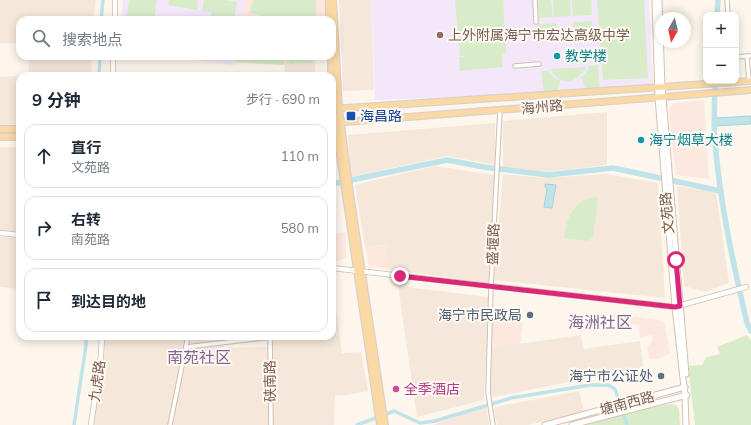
<!DOCTYPE html>
<html lang="zh">
<head>
<meta charset="utf-8">
<style>
  body { margin:0; font-family:Mulish,"Noto Sans SC",sans-serif; background:#f6f6f7; color:#1f2937 }
  .controls { position:absolute; right:12px; top:12px; display:grid; overflow:hidden; border-radius:8px; box-shadow:0 2px 10px #0003 }
  .controls button { width:36px; height:36px; display:grid; place-items:center; padding:0; border:0; border-bottom:1px solid #e0e1e3; background:#fff; color:#1f2937; font:20px sans-serif }
  .compass { position:absolute; left:655px; top:12px; width:36px; height:36px; border-radius:50%; background:#fff; box-shadow:0 2px 10px #0003; rotate:188deg }
  .stop { position:absolute; width:12px; height:12px; margin:-9px; border:3px solid #db2777; border-radius:50%; background:#fff }
  .stop.end { background:#db2777; border-color:#fff; box-shadow:0 1px 4px #0008 }
  .list { margin:0; padding:0; list-style:none }
  h2 { display:flex; justify-content:space-between; align-items:center; height:52px; margin:0; padding:0 16px; font-size:17px }
  h2 small { font-size:13px; font-weight:400; color:#747a83 }
  .list li { display:grid; grid-template-columns:26px 1fr auto; gap:12px; align-items:center; box-sizing:border-box; height:64px; margin:0 8px 8px; padding:0 8px; border:1px solid #e0e1e3; border-radius:12px }
  .list b { display:block; font-size:15px; white-space:nowrap }
  .list p { margin:0; font-size:13px; white-space:nowrap; color:#747a83 }
  .list em { font-size:13px; font-style:normal; color:#747a83 }
  .icon { flex:none; width:22px; height:22px; fill:none; stroke:currentColor; stroke-width:2; stroke-linecap:round; stroke-linejoin:round }
  .map { position:relative; flex:none; width:751px; height:425px; overflow:hidden }
  .search { position:absolute; background:#fff; box-shadow:0 2px 10px #0003; left:16px; top:16px; width:320px; height:44px; display:flex; align-items:center; gap:10px; box-sizing:border-box; padding:0 14px; border-radius:12px; color:#747a83; font-size:15px }
  .panel { position:absolute; background:#fff; box-shadow:0 2px 10px #0003; left:16px; top:72px; width:320px; height:268px; border-radius:12px }
  .map>svg:first-child { display:block }
</style>
</head>
<body>
<div class="map">
<svg width="751" height="425" viewBox="0 0 751 425">
  <rect width="100%" height="100%" fill="#fdf6ec"/>
  <g fill="#f5e8da">
    <polygon points="0,0 96,0 93,20 20,20 20,43 0,43"/>
    <polygon points="339,0 371,0 374,90 343,91"/>
    <polygon points="28,56 91,56 92,76 20,76 20,124 0,126 0,77 29,75"/>
    <polygon points="284,56 315,56 315,76 285,76"/>
    <polygon points="607,112 607,165 547,172 503,167 503,121"/>
    <polygon points="495,123 495,165 447,156 351,177 348,135"/>
    <polygon points="0,147 20,147 20,235 0,233"/>
    <polygon points="435,166 495,175 488,283 388,269 386,245 365,246 355,185"/>
    <polygon points="503,174 545,178 605,174 658,183 665,298 494,280"/>
    <polygon points="677,186 716,192 729,283 706,292 684,286"/>
    <polygon points="0,237 20,238 20,289 0,287"/>
    <polygon points="332,279 342,353 361,352 368,391 347,395 335,395 334,425 273,425 271,394 273,336 332,336"/>
    <polygon points="398,286 489,297 484,400 417,417"/>
    <polygon points="581,335 583,349 640,341 643,367 489,398 491,348"/>
    <polygon points="105,336 233,336 224,340 223,357 224,348 269,347 270,425 92,425 102,372"/>
    <polygon points="579,391 584,412 528,425 497,425 494,409 500,406"/>
    <polygon points="486,405 489,425 433,425"/>
  </g>
  <g fill="#fde8e0">
    <polygon points="244,0 326,0 326,20 241,20"/>
    <polygon points="704,100 709,179 676,175 669,115 670,107 674,103"/>
    <polygon points="346,232 346,258 332,263 332,234"/>
    <polygon points="386,245 388,269 369,266 365,246"/>
    <polygon points="613,313 664,321 670,353 661,358 649,359 647,347 653,341 652,335 640,337 638,325 612,320"/>
    <polygon points="492,319 523,322 520,344 491,348"/>
  </g>
  <g fill="#f3e8fa">
    <polygon points="123,0 244,0 241,20 121,20"/>
    <polygon points="371,0 649,0 653,85 512,95 375,100"/>
    <polygon points="164,56 235,56 234,65"/>
  </g>
  <g fill="#d8ecc9">
    <polygon points="129,0 157,0 154,20 126,20"/>
    <polygon points="169,0 198,0 197,10 168,5"/>
    <polygon points="204,0 224,0 237,2 234,20 210,20 212,12 202,11"/>
    <polygon points="253,0 316,0 316,20 267,20 260,19 260,15 250,13"/>
    <polygon points="455,0 503,0 506,53 502,53 503,67 460,71 459,57 468,56 460,56"/>
    <polygon points="538,0 551,0 553,17 539,18"/>
    <polygon points="553,0 570,0 571,16 554,17"/>
    <polygon points="572,0 591,0 592,15 573,16"/>
    <polygon points="597,0 644,0 648,78 603,80"/>
    <polygon points="592,21 592,29 582,30 583,35 574,36 573,22"/>
    <polygon points="556,23 557,36 550,37 549,32 539,33 538,24"/>
    <polygon points="235,56 260,56 262,59 268,60 273,56 284,56 284,65 235,62"/>
    <polygon points="288,56 312,56 312,63 289,64"/>
    <polygon points="598,65 600,89 586,90 581,77 586,73 589,66"/>
    <path d="M586,67C577,84 560,87 550,69Z"/>
    <polygon points="541,71 549,71 553,77 560,81 557,92 544,93"/>
    <path d="M592,197H596L598,199L593,237L588,241L564,238C566,220 572,203 592,197Z"/>
    <polygon points="747,335 751,341 751,425 695,425 688,366 702,365 706,357 720,354 717,347"/>
    <polygon points="669,404 676,405 679,409 680,425 580,425 579,423"/>
  </g>
  <g fill="#bfe3e8" stroke="#a5d3da">
    <polygon points="751,116 751,124 715,126 715,118"/>
    <polygon points="545,184 556,185 552,208 544,207 547,189 545,187"/>
  </g>
  <g fill="none" stroke-linecap="round" stroke-linejoin="round">
    <g stroke="#bfe3e8" stroke-width="3.5">
      <polyline points="101,20 103,0"/>
      <polyline points="99,76 100,56"/>
      <polyline points="74,425 86,345 86,336"/>
      <polyline points="357,425 394,411 420,423 435,421 511,398 590,385 608,385 615,389 627,425"/>
    </g>
    <g stroke="#bfe3e8" stroke-width="5.5">
      <polyline points="717,15 718,0"/>
      <path d="M715,81C715,101 713,122 715,142C720,203 733,263 747,323L751,331"/>
      <polyline points="332,184 447,160 484,167 548,175 613,168 721,191"/>
    </g>
    <g stroke="#d1beb0" stroke-width="5.5">
      <g id="minor">
        <polyline points="535,0 536,22"/>
        <polyline points="727,0 728,15"/>
        <polyline points="747,56 749,81"/>
        <polyline points="736,57 751,56"/>
        <polyline points="515,66 539,64"/>
        <polyline points="270,336 271,425"/>
        <polyline points="186,347 270,337"/>
        <polyline points="170,425 188,336"/>
        <polyline points="493,425 488,392 491,286 500,110"/>
      </g>
    </g>
    <g stroke="#d1beb0" stroke-width="6">
      <g id="tertiary">
        <polyline points="115,20 115,0"/>
        <polyline points="113,76 113,56"/>
        <polyline points="0,233 20,235"/>
        <polyline points="332,268 675,307 746,287"/>
        <polyline points="91,425 101,355 102,336"/>
      </g>
    </g>
    <g stroke="#d6c0b0" stroke-width="7">
      <g id="secondary">
        <polyline points="655,0 658,97 675,307 685,396 686,425"/>
        <polyline points="659,0 662,87 686,374"/>
        <polyline points="545,425 685,387"/>
        <polyline points="572,425 687,395"/>
      </g>
    </g>
    <g stroke="#dad1cd" stroke-width="8">
      <g id="primary">
        <polyline points="329,0 329,20"/>
        <polyline points="333,0 339,109 350,193 385,425"/>
        <polyline points="331,56 331,76"/>
        <polyline points="332,90 333,109 380,425"/>
        <polyline points="332,109 751,81"/>
        <polyline points="332,123 751,90"/>
        <polyline points="0,129 20,129"/>
        <polyline points="0,137 20,137"/>
      </g>
    </g>
    <use href="#minor" stroke="#fff" stroke-width="3.5"/>
    <use href="#tertiary" stroke="#fff" stroke-width="4.5"/>
    <use href="#secondary" stroke="#fff" stroke-width="5"/>
    <use href="#primary" stroke="#fbd9a5" stroke-width="5.5"/>
  </g>
  <g fill="none" stroke-linecap="round" stroke-linejoin="round">
    <polyline stroke="#db2777" stroke-width="5" points="400,276 675,307 680,306 676,260"/>
  </g>
  <circle fill="#8d6e63" stroke="#fffaf3" stroke-width="1.5" cx="440" cy="35" r="4"/>
  <g fill="#0f9aa8" stroke="#fffaf3" stroke-width="1.5">
    <circle cx="557" cy="56" r="4"/>
    <circle cx="641" cy="140" r="4"/>
  </g>
  <rect fill="#1a4fb4" stroke="#fffaf3" stroke-width="1.5" x="346" y="111" width="10" height="10" rx="2"/>
  <g fill="#5c6f8a" stroke="#fffaf3" stroke-width="1.5">
    <circle cx="530" cy="315" r="4"/>
    <circle cx="661" cy="376" r="4"/>
  </g>
  <circle fill="#d1479c" stroke="#fffaf3" stroke-width="1.5" cx="396" cy="389" r="4"/>
  <g text-anchor="middle" stroke-width="4" stroke-linejoin="round" paint-order="stroke">
    <g font-size="14" fill="#785e54" stroke="#fffaf3" text-anchor="start">
      <text x="448" y="40">上外附属海宁市宏达高级中学</text>
    </g>
    <g font-size="14" fill="#0d838f" stroke="#fffaf3" text-anchor="start">
      <text x="565" y="61">教学楼</text>
      <text x="649" y="145">海宁烟草大楼</text>
    </g>
    <g font-size="14" fill="#7a5c4d" stroke="#fffaf3">
      <text transform="translate(542 107) rotate(-5)" y="5">海州路</text>
      <text transform="translate(667 213) rotate(-95)" y="5">文苑路</text>
      <text transform="translate(493 244) rotate(-87)" y="5">盛堰路</text>
      <text transform="translate(97 381) rotate(-82)" y="5">九虎路</text>
      <text transform="translate(270 381) rotate(-91)" y="5">硖南路</text>
      <text transform="translate(627 403) rotate(-15)" y="5">塘南西路</text>
    </g>
    <g font-size="14" fill="#164399" stroke="#fffaf3" text-anchor="start">
      <text x="360" y="121">海昌路</text>
    </g>
    <g font-size="14" fill="#4e5e75" stroke="#fffaf3" text-anchor="end">
      <text x="522" y="320">海宁市民政局</text>
      <text x="653" y="381">海宁市公证处</text>
    </g>
    <g font-size="14" fill="#b23c85" stroke="#fffaf3" text-anchor="start">
      <text x="404" y="394">全季酒店</text>
    </g>
    <g font-size="16" fill="#846695" stroke="#fffaf3">
      <text x="600" y="328">海洲社区</text>
      <text x="199" y="363">南苑社区</text>
    </g>
  </g>
</svg>
<div class="controls">
<button>+</button>
<button>−</button>
</div>
<svg class="compass" viewBox="-18 -18 36 36"><path d="M0-13l5 13h-10z" fill="#e53935"/><path d="M0 13l5-13h-10z" fill="#747a83"/></svg>
<div class="stop" style="left:676px;top:260px"></div>
<div class="stop end" style="left:400px;top:276px"></div>
<div class="search"><svg class="icon" aria-label="search" viewBox="0 0 24 24"><circle cx="10" cy="10" r="6"/><path d="M15 15l6 6"/></svg>搜索地点</div>
<section class="panel">
<h2>9 分钟<small>步行 · 690 m</small></h2>
<ul class="list">
<li><svg class="icon" aria-label="ahead" viewBox="0 0 24 24"><path d="M12 20V5M6 11l6-6 6 6"/></svg><div><b>直行</b><p>文苑路</p></div><em>110 m</em></li>
<li><svg class="icon" aria-label="right" viewBox="0 0 24 24"><path d="M7 20v-9h11M14 6l5 5-5 5"/></svg><div><b>右转</b><p>南苑路</p></div><em>580 m</em></li>
<li><svg class="icon" aria-label="arrive" viewBox="0 0 24 24"><path d="M6 21V4h12l-3 4 3 4H6"/></svg><div><b>到达目的地</b></div></li>
</ul>
</section>
</div>
</body>
</html>
